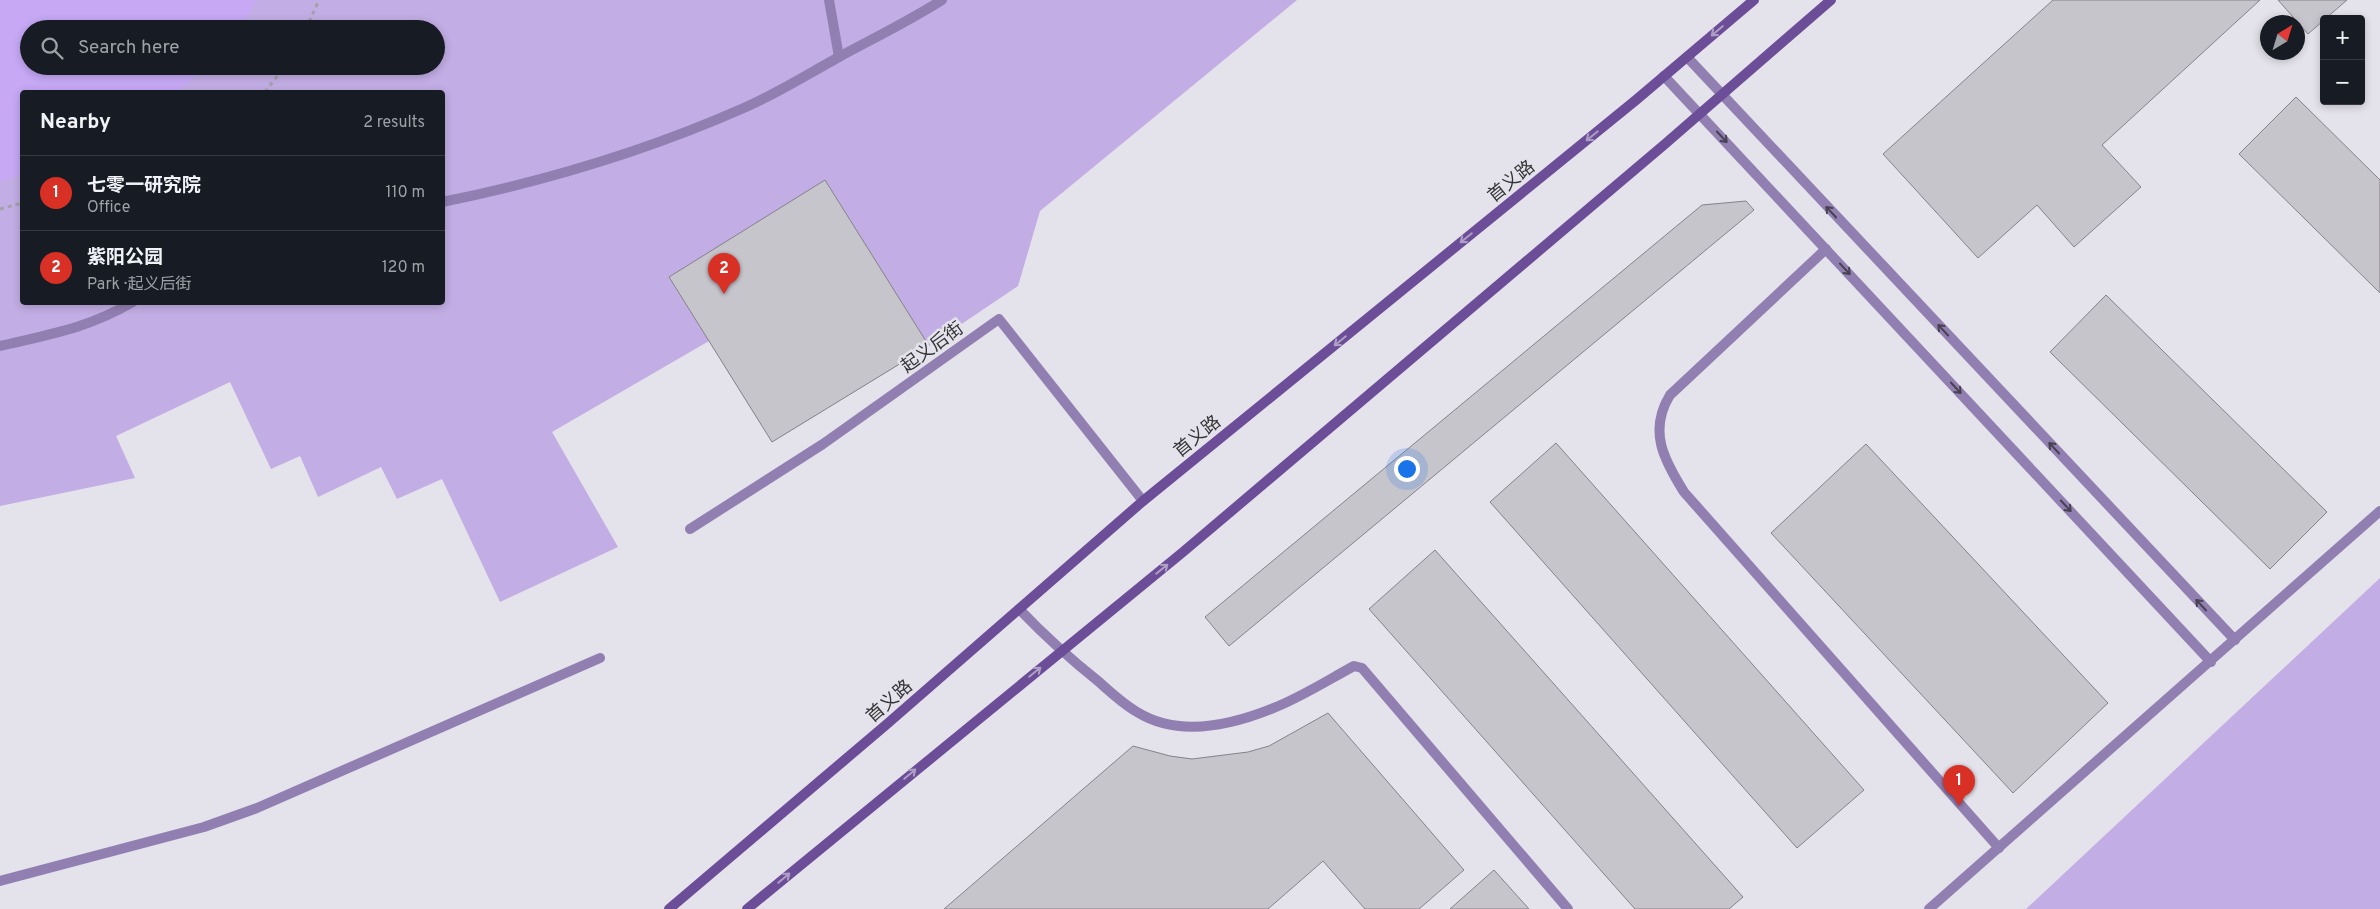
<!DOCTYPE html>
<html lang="en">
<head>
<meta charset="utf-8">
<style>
  body { margin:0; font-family:Overpass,"Noto Sans SC",sans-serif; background:#20242c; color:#f1f3f6 }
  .controls { position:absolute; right:15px; top:15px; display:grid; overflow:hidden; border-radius:5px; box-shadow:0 2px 8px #0003 }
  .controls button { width:45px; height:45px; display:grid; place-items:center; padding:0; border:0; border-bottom:1px solid #363941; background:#171b24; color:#f1f3f6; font:25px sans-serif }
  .compass { position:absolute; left:2260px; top:15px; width:45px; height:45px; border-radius:50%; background:#171b24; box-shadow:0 2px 8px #0003; rotate:38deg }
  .you { position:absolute; left:1406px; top:468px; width:18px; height:18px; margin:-12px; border:4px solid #fff; border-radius:50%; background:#1a73e8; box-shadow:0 0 0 8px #1a73e833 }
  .badge { display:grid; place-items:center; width:32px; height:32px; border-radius:50%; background:#d93025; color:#fff; font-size:16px; font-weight:700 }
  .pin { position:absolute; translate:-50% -41px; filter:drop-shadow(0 1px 2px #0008) }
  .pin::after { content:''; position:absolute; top:26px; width:18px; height:15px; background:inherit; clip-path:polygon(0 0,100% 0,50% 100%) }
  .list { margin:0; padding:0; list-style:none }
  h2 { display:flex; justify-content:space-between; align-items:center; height:65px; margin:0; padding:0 20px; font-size:21px }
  h2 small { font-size:16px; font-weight:400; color:#9ea1a6 }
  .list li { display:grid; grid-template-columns:32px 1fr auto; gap:15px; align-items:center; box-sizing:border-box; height:75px; padding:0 20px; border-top:1px solid #363941 }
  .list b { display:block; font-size:19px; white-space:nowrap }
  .list p { margin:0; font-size:16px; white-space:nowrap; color:#9ea1a6 }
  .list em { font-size:16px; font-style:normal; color:#9ea1a6 }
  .icon { flex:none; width:28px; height:28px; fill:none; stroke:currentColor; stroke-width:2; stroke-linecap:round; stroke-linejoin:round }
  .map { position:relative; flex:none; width:2380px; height:909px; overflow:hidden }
  .search { position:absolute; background:#171b24; box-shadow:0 2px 8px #0003; left:20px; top:20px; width:425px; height:55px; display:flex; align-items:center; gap:12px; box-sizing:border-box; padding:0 18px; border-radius:28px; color:#9ea1a6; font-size:19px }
  .panel { position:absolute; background:#171b24; box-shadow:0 2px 8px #0003; left:20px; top:90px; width:425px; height:215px; border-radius:5px }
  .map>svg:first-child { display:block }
</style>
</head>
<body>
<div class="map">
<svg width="2380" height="909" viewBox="0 0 2380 909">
  <rect width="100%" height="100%" fill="#e4e2ea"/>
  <g fill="#c2ade4" fill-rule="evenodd">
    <path d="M0,0H1297L1040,211L1018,286L929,346L772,442L709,341L552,432L618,547L500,602L442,479L397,499L381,467L318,497L300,456L271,469L230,382L116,436L135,478L0,506ZM29,29H436V66H29ZM22,92H442V302H22Z"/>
    <polygon points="2380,578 2380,909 2026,909"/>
  </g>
  <polygon fill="#c6a8f5" points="0,0 257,0 238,29 29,29 29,66 207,66 177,92 22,92 22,174 0,181"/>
  <g fill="#c7c5cc" stroke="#858289">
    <polygon points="2053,0 2260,0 2102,145 2141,187 2074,247 2037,205 1978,258 1883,154"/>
    <polygon points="2278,0 2347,0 2308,34"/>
    <polygon points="2296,97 2380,180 2380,293 2239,154"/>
    <polygon points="825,180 929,346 772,442 669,277"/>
    <polygon points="1746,201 1754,210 1229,646 1205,617 1702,205"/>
    <polygon points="2106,295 2327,512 2270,569 2050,352"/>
    <polygon points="1556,443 1864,790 1797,848 1490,502"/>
    <polygon points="1866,444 2108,703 2013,793 1771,533"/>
    <polygon points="1435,550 1743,897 1729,909 1635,909 1369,609"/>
    <polygon points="1328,713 1464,870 1419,909 1365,909 1323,861 1268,909 944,909 1133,746 1170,756 1192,759 1248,752 1269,746"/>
    <polygon points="1494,870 1529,909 1450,909"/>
  </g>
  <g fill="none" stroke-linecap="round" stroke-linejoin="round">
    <g stroke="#a3a1a8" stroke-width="3" stroke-dasharray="4 4" stroke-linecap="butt">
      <polyline points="306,29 319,0"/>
      <polyline points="265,92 285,66"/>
      <polyline points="0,209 22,203"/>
    </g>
    <g stroke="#927fb2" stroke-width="10">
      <path d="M1826,249L1670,395C1648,431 1664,460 1684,492L1999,848"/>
      <polyline points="0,881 204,827 257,808 600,658"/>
    </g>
    <g stroke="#927fb2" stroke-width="10">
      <polyline points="829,0 839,57"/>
      <polyline points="1687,57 2235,640"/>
      <polyline points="1664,76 2211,662"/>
      <path d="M442,202C546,181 649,150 746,107C778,93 808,74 839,57C874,38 909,21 942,0"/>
      <path d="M0,346C50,334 86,329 133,302"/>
      <polyline points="690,529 823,444 999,319 1143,501"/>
      <path d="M1019,609C1044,635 1070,659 1098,681C1110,692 1123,704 1137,712C1179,738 1233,725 1276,707C1303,696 1328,680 1354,666L1362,668L1568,909"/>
      <polyline points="1929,909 2380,511"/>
    </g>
    <g stroke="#6c4d97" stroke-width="10">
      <polyline points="669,909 887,724 1143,501 1636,100 1754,0"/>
      <polyline points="747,909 1183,552 1665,144 1831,0"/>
    </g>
  </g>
  <defs><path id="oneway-shaft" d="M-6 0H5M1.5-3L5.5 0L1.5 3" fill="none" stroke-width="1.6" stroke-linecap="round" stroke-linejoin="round" transform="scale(1.25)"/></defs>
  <g stroke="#ae9fc5">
    <use href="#oneway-shaft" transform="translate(1717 31) rotate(140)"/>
    <use href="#oneway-shaft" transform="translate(1592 136) rotate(141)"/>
    <use href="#oneway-shaft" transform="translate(1466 238) rotate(141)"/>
    <use href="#oneway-shaft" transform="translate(1340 341) rotate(141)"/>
    <use href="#oneway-shaft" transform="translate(1162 569) rotate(-39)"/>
    <use href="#oneway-shaft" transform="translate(1035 672) rotate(-39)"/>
    <use href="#oneway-shaft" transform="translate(910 774) rotate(-40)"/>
    <use href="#oneway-shaft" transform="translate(784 878) rotate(-40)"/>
  </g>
  <g stroke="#47424f">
    <use href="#oneway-shaft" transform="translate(1722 137) rotate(47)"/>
    <use href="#oneway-shaft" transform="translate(1831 212) rotate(-133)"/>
    <use href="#oneway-shaft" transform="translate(1845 269) rotate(47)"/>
    <use href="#oneway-shaft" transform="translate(1943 330) rotate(-133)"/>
    <use href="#oneway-shaft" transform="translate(1956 388) rotate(47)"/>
    <use href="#oneway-shaft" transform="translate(2054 448) rotate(-133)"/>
    <use href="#oneway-shaft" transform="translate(2066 506) rotate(47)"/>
    <use href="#oneway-shaft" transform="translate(2201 605) rotate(-133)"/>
  </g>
  <g text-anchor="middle" stroke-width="5" stroke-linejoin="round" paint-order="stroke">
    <g font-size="18" fill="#343336" stroke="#e4e2ea">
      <text transform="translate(1511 181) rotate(-39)" y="6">首义路</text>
      <text transform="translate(932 347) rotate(-36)" y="6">起义后街</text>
      <text transform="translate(1197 436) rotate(-39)" y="6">首义路</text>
      <text transform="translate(889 701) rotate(-41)" y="6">首义路</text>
    </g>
  </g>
</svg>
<div class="controls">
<button>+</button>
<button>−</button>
</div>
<svg class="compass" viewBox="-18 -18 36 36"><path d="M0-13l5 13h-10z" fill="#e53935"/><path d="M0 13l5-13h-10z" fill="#9ea1a6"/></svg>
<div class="you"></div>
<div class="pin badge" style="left:1959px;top:806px">1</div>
<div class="pin badge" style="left:724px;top:294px">2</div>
<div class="search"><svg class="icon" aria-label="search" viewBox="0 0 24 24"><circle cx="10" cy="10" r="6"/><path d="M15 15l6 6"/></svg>Search here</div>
<section class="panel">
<h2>Nearby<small>2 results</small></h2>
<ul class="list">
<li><span class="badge">1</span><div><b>七零一研究院</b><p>Office</p></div><em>110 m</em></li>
<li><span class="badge">2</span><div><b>紫阳公园</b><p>Park · 起义后街</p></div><em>120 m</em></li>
</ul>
</section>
</div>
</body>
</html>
